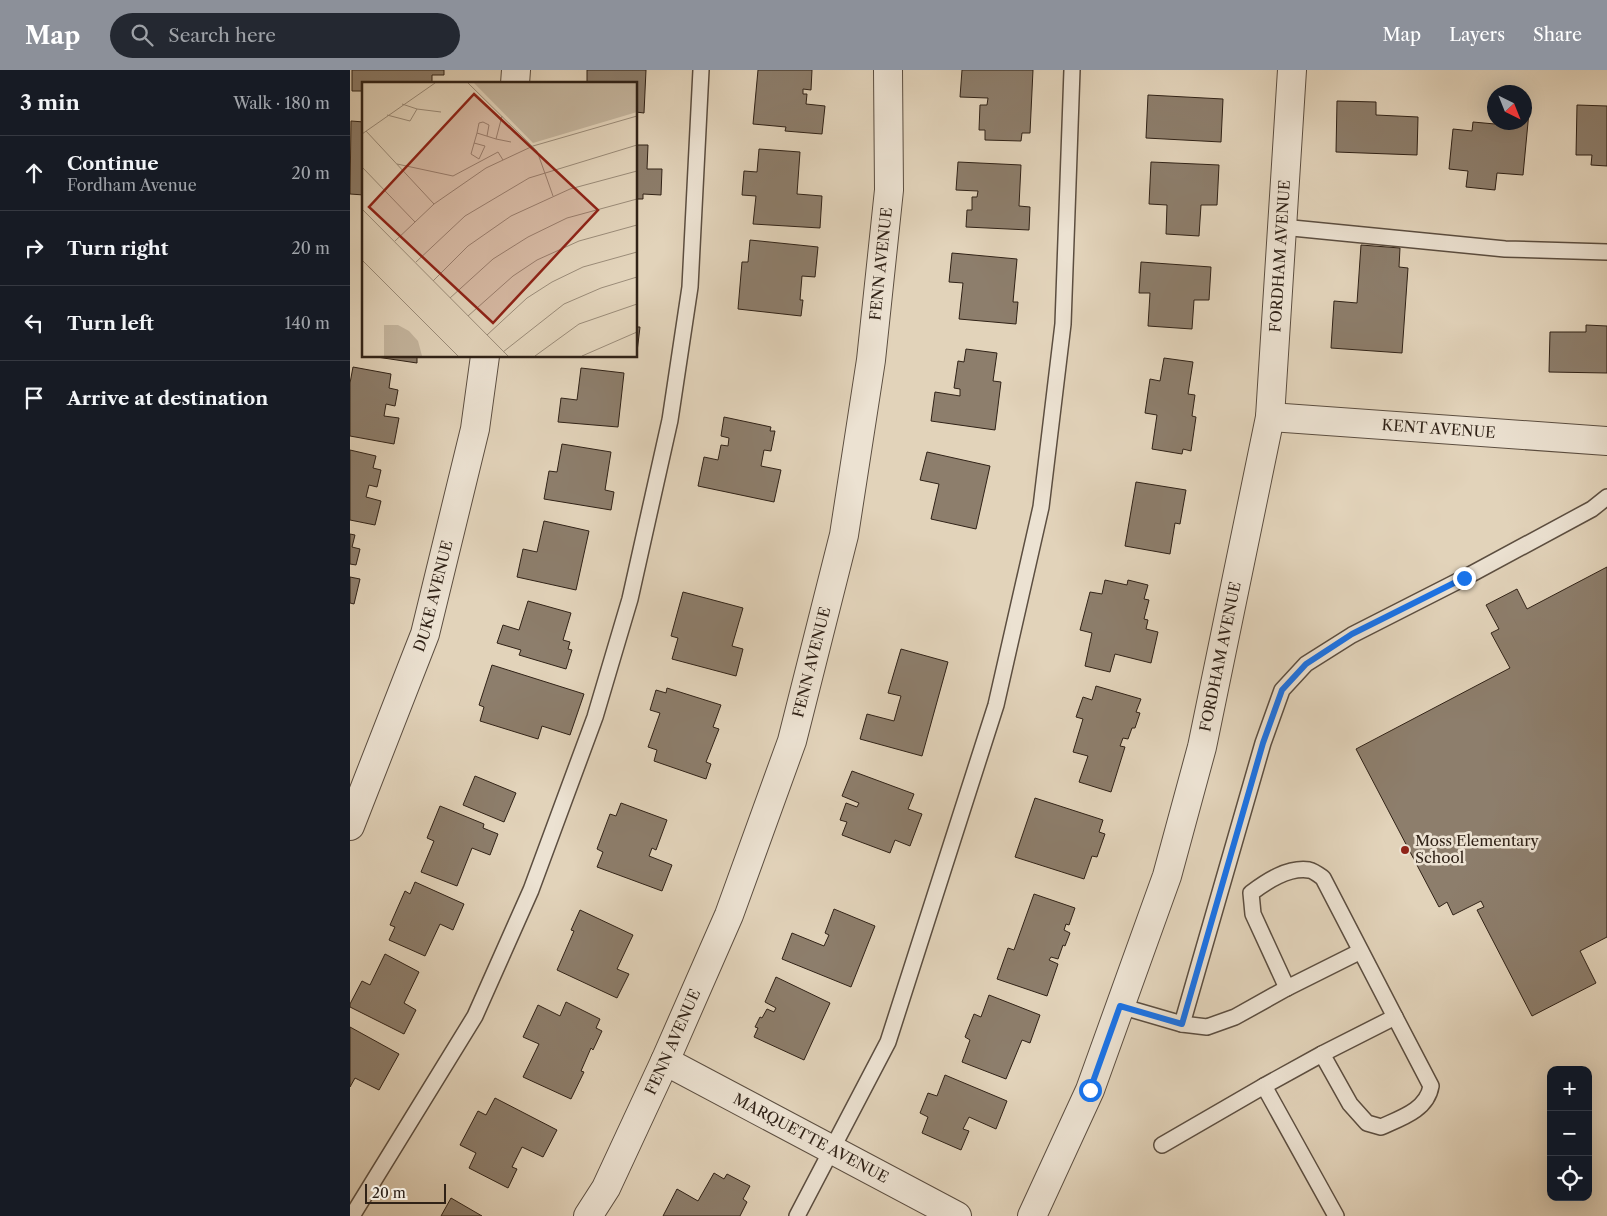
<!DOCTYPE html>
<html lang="en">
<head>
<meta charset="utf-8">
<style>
  body { margin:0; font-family:"Libre Caslon Text",serif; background:#242831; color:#f1f3f6 }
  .controls { position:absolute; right:15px; bottom:15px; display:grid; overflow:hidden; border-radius:10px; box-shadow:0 5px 20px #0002 }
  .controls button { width:45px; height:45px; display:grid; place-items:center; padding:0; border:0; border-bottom:1px solid #363941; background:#171b24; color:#f1f3f6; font:25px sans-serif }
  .compass { position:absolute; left:1137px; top:15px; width:45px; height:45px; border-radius:50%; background:#171b24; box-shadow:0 5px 20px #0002; rotate:137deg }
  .scale { position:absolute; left:15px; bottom:12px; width:81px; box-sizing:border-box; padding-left:5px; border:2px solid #302217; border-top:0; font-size:14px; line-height:18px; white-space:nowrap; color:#302217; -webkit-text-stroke:4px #ece2d2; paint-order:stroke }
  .stop { position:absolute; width:15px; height:15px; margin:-11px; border:4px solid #1a73e8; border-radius:50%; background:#fff }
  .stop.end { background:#1a73e8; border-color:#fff; box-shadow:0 1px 5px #0008 }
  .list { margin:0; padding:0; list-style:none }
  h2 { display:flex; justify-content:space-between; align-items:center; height:65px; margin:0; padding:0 20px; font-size:21px }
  h2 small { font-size:16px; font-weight:400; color:#9ea1a6 }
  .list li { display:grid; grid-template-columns:32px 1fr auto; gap:15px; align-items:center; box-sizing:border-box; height:75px; padding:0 20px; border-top:1px solid #363941 }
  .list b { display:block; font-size:19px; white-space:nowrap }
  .list p { margin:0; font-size:16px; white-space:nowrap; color:#9ea1a6 }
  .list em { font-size:16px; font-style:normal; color:#9ea1a6 }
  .icon { flex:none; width:28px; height:28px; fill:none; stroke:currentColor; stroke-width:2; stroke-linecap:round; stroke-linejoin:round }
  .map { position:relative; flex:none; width:1257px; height:1146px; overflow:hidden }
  header { display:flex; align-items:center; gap:30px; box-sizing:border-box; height:70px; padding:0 25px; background:#8c9099; color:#fff }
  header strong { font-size:24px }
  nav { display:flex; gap:28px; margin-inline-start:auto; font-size:18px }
  .search { width:350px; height:45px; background:#242831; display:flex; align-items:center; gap:12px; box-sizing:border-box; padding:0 18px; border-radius:28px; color:#9ea1a6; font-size:19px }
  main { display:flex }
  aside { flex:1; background:#171b24 }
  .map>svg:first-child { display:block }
</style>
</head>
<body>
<header>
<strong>Map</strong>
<div class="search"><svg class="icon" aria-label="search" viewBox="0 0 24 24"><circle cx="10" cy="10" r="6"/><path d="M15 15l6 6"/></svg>Search here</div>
<nav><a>Map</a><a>Layers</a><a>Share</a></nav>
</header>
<main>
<aside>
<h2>3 min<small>Walk · 180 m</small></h2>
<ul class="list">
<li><svg class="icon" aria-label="ahead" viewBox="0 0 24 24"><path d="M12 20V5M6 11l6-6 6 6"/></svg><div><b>Continue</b><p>Fordham Avenue</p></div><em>20 m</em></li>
<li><svg class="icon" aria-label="right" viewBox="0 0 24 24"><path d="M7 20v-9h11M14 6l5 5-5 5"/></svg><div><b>Turn right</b></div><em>20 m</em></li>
<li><svg class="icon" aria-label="left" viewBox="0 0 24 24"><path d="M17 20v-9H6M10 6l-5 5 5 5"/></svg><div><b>Turn left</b></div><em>140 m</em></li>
<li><svg class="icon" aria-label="arrive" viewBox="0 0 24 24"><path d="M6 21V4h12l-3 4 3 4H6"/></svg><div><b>Arrive at destination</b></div></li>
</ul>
</aside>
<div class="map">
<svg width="1257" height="1146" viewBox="0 0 1257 1146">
  <rect width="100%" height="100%" fill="#e2d3ba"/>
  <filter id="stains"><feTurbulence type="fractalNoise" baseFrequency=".004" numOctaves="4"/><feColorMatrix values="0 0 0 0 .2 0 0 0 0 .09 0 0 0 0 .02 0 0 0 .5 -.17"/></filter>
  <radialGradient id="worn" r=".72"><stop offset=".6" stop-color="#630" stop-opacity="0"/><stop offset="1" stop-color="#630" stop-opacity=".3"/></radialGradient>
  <g fill="#8d7e6c" stroke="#302217">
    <polygon points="2,0 94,0 94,5 82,5 82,14 14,14 14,21 2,21"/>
    <polygon points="237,0 296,0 294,43 286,42 286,14 237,14"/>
    <polygon points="408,0 462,0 461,20 453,19 453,24 457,24 456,34 475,36 472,64 435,61 436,57 403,54"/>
    <polygon points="612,0 683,0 680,63 672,63 671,71 635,70 635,60 629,60 630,35 637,35 638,28 610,27"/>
    <polygon points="798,25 873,29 871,72 796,68"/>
    <polygon points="987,31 1026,32 1026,45 1068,47 1067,85 986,82"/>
    <polygon points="1227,35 1257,36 1257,96 1241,95 1242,85 1226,85"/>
    <polygon points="1174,41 1179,42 1173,105 1147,103 1145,120 1116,117 1118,101 1099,99 1103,59 1122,61 1123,52 1145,54 1174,52"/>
    <polygon points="1,51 14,52 14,125 0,124"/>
    <polygon points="286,75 298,75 297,99 312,99 311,125 293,124 293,129 286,129"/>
    <polygon points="409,79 450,82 447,124 472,126 470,158 403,154 406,126 392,125 394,101 407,102"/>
    <polygon points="608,92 671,95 669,136 680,137 679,160 616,157 617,140 622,140 622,127 627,127 628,121 606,120"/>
    <polygon points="801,92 869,95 867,135 851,135 849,166 816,164 817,135 799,134"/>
    <polygon points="400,170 468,177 465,207 452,206 450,230 453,230 451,246 388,239 392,192 398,192"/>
    <polygon points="1011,175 1050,178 1049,197 1058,198 1052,283 981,278 984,231 1007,233"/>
    <polygon points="602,183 667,189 663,232 668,232 666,254 609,249 613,213 599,212"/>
    <polygon points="791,192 861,197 859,230 844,230 842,259 798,256 800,223 789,223"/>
    <polygon points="1236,255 1257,256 1257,303 1199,302 1200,262 1236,262"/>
    <polygon points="286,257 290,257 287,282 286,281"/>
    <polygon points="616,279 647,283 643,311 651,312 645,360 581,351 585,322 610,326 610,319 604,318 608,291 614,292"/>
    <polygon points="20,286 67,286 67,293"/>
    <polygon points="814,288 843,292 838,324 845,325 842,346 846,347 841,381 833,379 832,384 802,379 807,345 795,343 800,309 810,311"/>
    <polygon points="3,297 41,304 39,318 48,320 45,336 36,334 34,346 49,348 44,374 0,366 0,313"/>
    <polygon points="231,298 274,303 268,357 208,352 211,328 227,330"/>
    <polygon points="374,347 421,357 420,361 425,361 421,381 414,380 411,396 431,400 424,432 348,416 354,387 368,390 371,375 378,376 379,368 371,366"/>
    <polygon points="212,374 261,382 255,420 264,422 261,440 194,429 199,401 207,402"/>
    <polygon points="0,380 26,386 23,398 31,400 27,417 19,415 16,427 31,431 25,455 0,450"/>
    <polygon points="577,382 640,396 626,459 581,449 589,414 570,410"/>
    <polygon points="786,412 836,420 830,454 825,453 820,484 775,476"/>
    <polygon points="194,451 239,461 226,520 167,507 173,479 187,482"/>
    <polygon points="0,464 5,465 2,477 10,479 6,495 0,494"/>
    <polygon points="1257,497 1257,867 1230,881 1246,913 1182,946 1127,840 1134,837 1131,831 1103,845 1097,832 1089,837 1006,679 1160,598 1141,563 1149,559 1136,535 1167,519 1177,539"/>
    <polygon points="0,507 10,509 4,534 0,533"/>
    <polygon points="755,510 777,515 778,510 798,515 794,529 799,530 794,549 798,550 796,559 808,562 801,593 765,584 760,602 735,596 742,563 730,560 740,522 752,524"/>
    <polygon points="333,522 393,538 382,576 393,579 386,606 322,589 328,568 321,566"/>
    <polygon points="178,531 221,543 213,570 220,572 218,579 222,580 216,599 169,585 171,580 147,573 153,555 169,560"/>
    <polygon points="551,579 598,592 572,686 510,669 517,644 544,651 551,626 538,623"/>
    <polygon points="142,595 234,624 220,665 192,656 188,669 130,651 134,637 129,635"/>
    <polygon points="746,616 791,629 786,642 790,643 785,658 782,658 778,669 773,668 770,676 775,677 761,722 729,712 738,686 723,682 733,649 726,647 733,627 742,630"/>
    <polygon points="317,618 371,635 363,657 369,659 356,692 361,694 356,709 304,691 307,680 298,677 310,643 300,640 306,620 316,623"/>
    <polygon points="502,701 564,724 558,739 572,744 560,776 545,770 540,783 492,765 497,752 490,750 496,733 507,737 509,733 492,726"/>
    <polygon points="125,706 166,723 154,752 113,735"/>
    <polygon points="685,728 753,750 749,762 755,764 747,787 742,786 734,809 665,787"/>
    <polygon points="271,733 317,750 306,780 302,778 299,786 322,795 312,821 247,797 253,782 247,779 260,744 266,746"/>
    <polygon points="90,736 134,754 133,758 148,764 140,785 122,778 107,816 71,802 84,771 77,768"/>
    <polygon points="65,812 114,834 103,860 90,854 75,886 39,870 45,857 40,855 55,821 60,824"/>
    <polygon points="684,824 725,838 719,855 716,854 714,860 720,863 715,876 713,875 708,889 701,887 699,890 708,894 697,926 647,909 658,878 664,880"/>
    <polygon points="484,839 525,856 501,917 432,889 442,863 474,876 479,865 475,863"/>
    <polygon points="230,840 283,865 267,899 279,904 267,928 207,900 224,861 221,860"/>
    <polygon points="35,884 69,902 54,933 66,940 54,964 0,937 0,934 12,911 20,915"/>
    <polygon points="426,907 480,933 454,990 404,967 408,958 405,957 410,947 412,948 417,939 424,942 426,938 415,932"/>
    <polygon points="639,925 690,945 680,973 672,970 656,1009 612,992 620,970 615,967 624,944 631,947"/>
    <polygon points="216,932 250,949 246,958 252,961 243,980 241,978 231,1001 234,1002 221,1029 173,1007 189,974 173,967 188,935 210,946"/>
    <polygon points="0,957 49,984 29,1020 5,1008 0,1017"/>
    <polygon points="595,1005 657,1031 646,1059 619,1047 613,1059 619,1061 611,1080 572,1063 578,1047 570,1043 578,1023 587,1026"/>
    <polygon points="145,1028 207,1060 193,1087 172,1077 162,1097 167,1099 158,1118 119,1098 126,1083 110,1075 128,1041 136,1045"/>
    <polygon points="364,1103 374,1109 377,1104 400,1116 393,1129 397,1132 390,1146 313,1146 327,1119 348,1131"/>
    <polygon points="101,1128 132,1146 91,1146"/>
  </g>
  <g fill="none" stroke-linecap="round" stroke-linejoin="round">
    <g stroke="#5c4e40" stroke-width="18">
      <g id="lane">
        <polyline points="932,157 1155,179 1257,182"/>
        <polyline points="770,936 832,954 913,673 932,620 956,594 1002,565 1114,508 1242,439 1257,427"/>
        <polyline points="832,954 857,957 885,947 937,918"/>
        <path d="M972,984L1000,1034L1017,1053L1031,1057C1051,1048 1077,1040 1081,1016L1045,947"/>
        <path d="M914,1016L972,984L1045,947L973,808C969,805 964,801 959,800C938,797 917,811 901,823L903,844L937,918L1011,881"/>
        <polyline points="812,1075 914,1016 986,1146"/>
        <polyline points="2,1146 125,946 181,820 245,647 280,529 320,350 340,217 351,0"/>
        <polyline points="447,1146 538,972 646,635 691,437 713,254 722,0"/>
      </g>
    </g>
    <g stroke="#5c4e40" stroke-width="30">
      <g id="street">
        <polyline points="165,14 166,0"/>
        <path id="s1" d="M920,347L1257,371"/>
        <path id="s2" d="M0,756L75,564L125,359L135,286"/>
        <path id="s3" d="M315,991L607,1146"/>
        <path id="s4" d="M238,1146L256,1118L315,991L379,845L442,671L494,465L521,290L539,120L538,0"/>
        <path id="s5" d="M682,1146L740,1020L817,806L852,677L920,347L942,0"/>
      </g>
    </g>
    <use href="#lane" stroke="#ece2d2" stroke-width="15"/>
    <use href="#street" stroke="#ece2d2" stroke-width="28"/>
  </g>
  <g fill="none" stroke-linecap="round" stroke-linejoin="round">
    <polyline stroke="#1a73e8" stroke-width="6" points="740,1020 770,936 832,954 913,673 932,620 956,594 1002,564 1114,508"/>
  </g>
  <circle fill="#8f2418" stroke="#ece2d2" stroke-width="2" cx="1055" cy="780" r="5"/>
  <g text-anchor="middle" stroke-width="5" stroke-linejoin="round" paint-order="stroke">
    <g font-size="15" fill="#302217" stroke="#ece2d2">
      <text dy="5" stroke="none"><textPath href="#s5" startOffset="998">FORDHAM AVENUE</textPath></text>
      <text dy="5" stroke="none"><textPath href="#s4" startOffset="1004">FENN AVENUE</textPath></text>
      <text dy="5" stroke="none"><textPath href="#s1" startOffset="169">KENT AVENUE</textPath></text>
      <text dy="5" stroke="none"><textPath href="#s2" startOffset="245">DUKE AVENUE</textPath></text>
      <text dy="5" stroke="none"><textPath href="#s5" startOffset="592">FORDHAM AVENUE</textPath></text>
      <text dy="5" stroke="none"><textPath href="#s4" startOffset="599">FENN AVENUE</textPath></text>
      <text dy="5" stroke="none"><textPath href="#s4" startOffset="194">FENN AVENUE</textPath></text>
      <text dy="5" stroke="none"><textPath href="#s3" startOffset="165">MARQUETTE AVENUE</textPath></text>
    </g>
    <g font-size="15" fill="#302217" stroke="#ece2d2" text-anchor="start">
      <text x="1065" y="776">Moss Elementary<tspan x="1065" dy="17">School</tspan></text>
    </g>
  </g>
  <g transform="translate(12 12)">
    <rect width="275" height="275" fill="#e2d3ba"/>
    <path d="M112,1H275V30L171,61ZM22,243H36L47,249L56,259L60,274H22Z" fill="#c4b59e"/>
    <path fill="none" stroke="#9b8c79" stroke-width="1" d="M106,1L175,69L191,114M55,27L79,30M25,33L48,39L55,27L40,22M140,34L134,57L149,60M4,49L72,122M115,51L117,41L121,40L127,43L125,54M0,52L73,1M112,61L123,64L117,77L109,72L115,51L134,57M35,82L91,94L136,70L141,78M0,85L53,140M0,127L146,274M33,159L72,122L124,86L171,64L275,34M0,178L96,274M54,180L103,134L167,96L275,63M71,199L106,164L149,134L208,107L275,89M88,216L131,177L166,155L205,136L275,117M106,234L151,194L175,178L217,159L275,143M125,253L165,216L190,200L221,185L275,170M141,270L202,222L239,206L275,195M173,274L217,242L275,222M220,274L275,250"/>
    <path fill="#8f2418" fill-opacity="0.15" stroke="#8f2418" stroke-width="2.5" d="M112,12L236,128L131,241L7,125Z"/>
    <rect width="275" height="275" fill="none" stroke="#302217" stroke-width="2.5"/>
  </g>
  <rect width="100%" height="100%" filter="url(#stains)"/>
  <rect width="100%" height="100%" fill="url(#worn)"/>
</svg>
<div class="controls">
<button>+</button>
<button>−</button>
<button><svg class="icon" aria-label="locate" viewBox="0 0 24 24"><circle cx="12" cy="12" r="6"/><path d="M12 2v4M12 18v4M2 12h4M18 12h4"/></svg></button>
</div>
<svg class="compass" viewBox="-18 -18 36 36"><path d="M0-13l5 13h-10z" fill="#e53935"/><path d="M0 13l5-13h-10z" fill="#9ea1a6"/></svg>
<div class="scale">20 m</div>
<div class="stop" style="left:740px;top:1020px"></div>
<div class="stop end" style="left:1114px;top:508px"></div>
</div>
</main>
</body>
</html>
